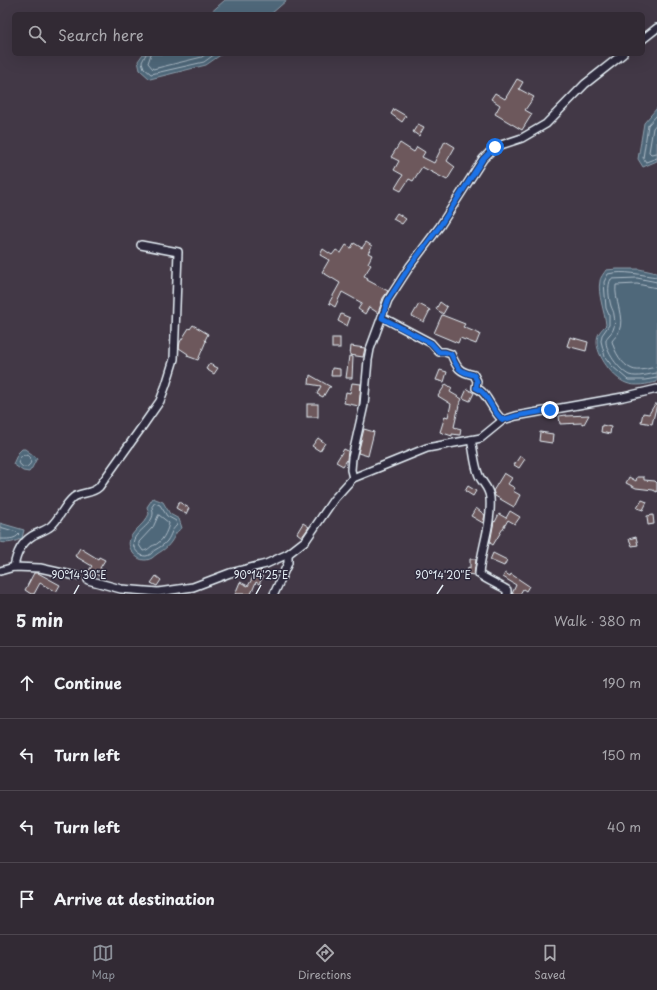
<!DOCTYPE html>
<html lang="en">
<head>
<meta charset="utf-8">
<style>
  body { margin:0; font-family:"Playpen Sans",sans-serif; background:#3a323c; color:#f1f3f6 }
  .stop { position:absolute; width:12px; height:12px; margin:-9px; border:3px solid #1a73e8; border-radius:50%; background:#fff }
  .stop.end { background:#1a73e8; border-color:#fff; box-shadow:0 1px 4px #0008 }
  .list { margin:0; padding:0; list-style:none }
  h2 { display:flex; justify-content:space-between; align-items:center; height:52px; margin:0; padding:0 16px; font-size:17px }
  h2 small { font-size:13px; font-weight:400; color:#a8a7ac }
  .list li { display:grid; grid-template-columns:26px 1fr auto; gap:12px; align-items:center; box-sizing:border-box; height:72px; padding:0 16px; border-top:1px solid #4d464f }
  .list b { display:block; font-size:15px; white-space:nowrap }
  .list em { font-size:13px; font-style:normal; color:#a8a7ac }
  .icon { flex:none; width:22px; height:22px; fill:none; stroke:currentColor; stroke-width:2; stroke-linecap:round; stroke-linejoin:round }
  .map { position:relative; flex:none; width:657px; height:594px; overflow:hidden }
  .search { position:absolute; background:#322a34; box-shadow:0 4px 16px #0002; left:12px; right:12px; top:12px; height:44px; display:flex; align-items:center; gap:10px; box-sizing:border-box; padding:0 14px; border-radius:6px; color:#a8a7ac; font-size:15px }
  .sheet { height:340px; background:#322a34 }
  nav { display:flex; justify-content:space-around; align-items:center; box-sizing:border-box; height:56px; border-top:1px solid #4d464f; background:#322a34; font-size:11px; color:#a8a7ac }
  nav a { display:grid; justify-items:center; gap:2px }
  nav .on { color:#8c9099 }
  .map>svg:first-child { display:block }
</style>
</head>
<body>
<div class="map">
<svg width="657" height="594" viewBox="0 0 657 594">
  <rect width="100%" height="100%" fill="#423846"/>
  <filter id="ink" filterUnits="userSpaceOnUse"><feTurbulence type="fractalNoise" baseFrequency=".025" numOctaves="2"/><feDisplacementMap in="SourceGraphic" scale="8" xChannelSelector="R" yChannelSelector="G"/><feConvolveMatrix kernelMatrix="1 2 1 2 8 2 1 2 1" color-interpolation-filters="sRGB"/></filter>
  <g filter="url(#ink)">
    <g fill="#50687a" stroke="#8d9fac">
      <polygon points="225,0 287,0 271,14 209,14"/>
      <polygon points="143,54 222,54 206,65 150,79 140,70 138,61"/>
      <polygon points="657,108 657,161 643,167 638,159 644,123"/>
      <path d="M617,269H639L657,273V382C648,384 635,387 626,383C613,378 596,355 597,341C597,334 601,330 606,325C605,312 597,294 600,281C600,278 604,273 606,270Z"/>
      <polygon points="22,449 25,449 37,458 32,468 29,472 23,471 13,464 18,453"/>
      <path d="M153,498L163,502L170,514L179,519L182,528C174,533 176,535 171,542C166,549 163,550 157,554C155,555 154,557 152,558C145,562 138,560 133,553C130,549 128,544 130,539C133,530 145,524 149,514L147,507Z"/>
      <path d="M0,523L24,530L22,538C15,542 8,544 0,542Z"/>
    </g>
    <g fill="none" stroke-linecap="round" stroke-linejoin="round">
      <g stroke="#abbac6" stroke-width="1">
        <polyline points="146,54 142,62 144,68 151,74 204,62 215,54"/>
        <polyline points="151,54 148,63 153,69 202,57 206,54"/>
        <polyline points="657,115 648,125 643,158 646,162 657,158"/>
        <polyline points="657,123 653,128 649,152 651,154 657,153"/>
        <path d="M657,277C641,275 624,270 608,274L604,282L606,308L609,315V325L602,335L601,341L605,357L612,366L628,380H645L657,378"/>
        <path d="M657,282L637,278L611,279C607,285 609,299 611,306C612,309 614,312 614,315C615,319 615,326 613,330C611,334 607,336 606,340C605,351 619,370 629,375C638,378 649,374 657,373"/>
        <path d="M657,288L637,284L616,285C614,300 625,318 619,331C618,335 614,338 612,341C614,351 622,365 632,369C639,372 649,368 657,367"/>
        <circle cx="25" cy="461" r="6"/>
        <path d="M155,503L160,505L167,516L176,521L177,525C170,532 172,534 167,541C164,545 160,547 155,550C154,550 152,553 151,554C144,559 137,554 134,547C129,533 153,527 153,513C153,511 152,509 152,507Z"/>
        <path d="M159,515L169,523C168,529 164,539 158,543C156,545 154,545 152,546C148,549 148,550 143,551L139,545V542L153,527Z"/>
        <path d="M0,527L17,532L19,534C15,540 6,539 0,539"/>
      </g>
    </g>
    <g fill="#6d585b" stroke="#e8f1f8">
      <polygon points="517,79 523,82 519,89 534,97 525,110 532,114 522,130 495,114 500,105 491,99 495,93 505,99"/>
      <polygon points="394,109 406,116 402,122 391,114"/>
      <polygon points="418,124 424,127 419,136 413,132"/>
      <polygon points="445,141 455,147 447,161 455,167 447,180 422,167 413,181 409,179 401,191 395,188 403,175 394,170 399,161 391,157 400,143 414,152 417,147 425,152 422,157 434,163"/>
      <polygon points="397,213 406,219 402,224 393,219"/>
      <polygon points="366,242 372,246 368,253 372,255 368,263 371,265 364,276 368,278 367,280 388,291 383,298 378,313 369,307 365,314 358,309 362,303 342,292 335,307 329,303 340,283 322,272 329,260 320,255 323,249 332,255 336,250 341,253 346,245 351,248 354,243 362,248"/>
      <polygon points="440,302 447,307 443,314 436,309"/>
      <polygon points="419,304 430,310 424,322 412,316"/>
      <polygon points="341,314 350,318 347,326 338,321"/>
      <polygon points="442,315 465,324 463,327 480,334 476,344 460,338 458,343 434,333"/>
      <polygon points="193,325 208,334 205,340 206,341 198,360 187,356 188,354 179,348 180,342 189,328 190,329"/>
      <polygon points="570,337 588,342 586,351 567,346"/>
      <rect x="332" y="338" width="8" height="10"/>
      <polygon points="351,346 365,348 363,357 350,355"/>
      <polygon points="349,356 353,357 352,378 346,378"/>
      <polygon points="209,364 218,368 214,374 206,369"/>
      <polygon points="332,368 340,369 340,376 331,376"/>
      <polygon points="440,370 447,372 444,382 436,380"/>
      <polygon points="310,375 331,387 329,387 323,397 317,394 321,386 309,384"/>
      <polygon points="352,383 361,384 359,406 344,403 346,392 350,393"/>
      <polygon points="446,384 452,388 450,392 462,399 459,405 454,427 461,429 460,435 452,434 452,436 440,432 445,416 448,417 451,404 438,396"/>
      <polygon points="467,389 474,393 470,401 463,398"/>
      <rect x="307" y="404" width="11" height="13"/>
      <polygon points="655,404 657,404 652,424 641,422 643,413 649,414"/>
      <polygon points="566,415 566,416 589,415 584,424 581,423 560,424 559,416"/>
      <polygon points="602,425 611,427 610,434 601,432"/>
      <polygon points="364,429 374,432 368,456 358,453"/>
      <polygon points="540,432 553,434 552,443 539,441"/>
      <polygon points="318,438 325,443 320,451 312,446"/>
      <polygon points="344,449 348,451 347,460 343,466 336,462"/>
      <polygon points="520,456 525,459 519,468 514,465"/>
      <polygon points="504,473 512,478 508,484 515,488 513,491 520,495 514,507 495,496 493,491"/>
      <polygon points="629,477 636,481 637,477 644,477 644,480 655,481 657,483 657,492 653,490 636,488 626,483"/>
      <polygon points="468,486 476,491 473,496 465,491"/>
      <polygon points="642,500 647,502 643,510 637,508"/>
      <polygon points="179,502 189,508 186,514 176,508"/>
      <polygon points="476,508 485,515 483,523 471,516"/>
      <polygon points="510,511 520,517 515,524 508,520 493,545 490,543 494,521 495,522 499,514 506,518"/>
      <polygon points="653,515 654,524 648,525 647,516"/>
      <polygon points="303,523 309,527 302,537 297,533"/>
      <polygon points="636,537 638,545 632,546 629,539"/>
      <polygon points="80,548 98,559 99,557 105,560 100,568 103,570 99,576 94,573 93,576 87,573 92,566 75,556"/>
      <polygon points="493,553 507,560 504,566 490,560"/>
      <polygon points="470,559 476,559 474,575 467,574 468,567 470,568"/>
      <polygon points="262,570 260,575 263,577 259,584 256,582 251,594 235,594 240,582 248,586 256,572"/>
      <polygon points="34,573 38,573 60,585 56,592 40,583 34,594 31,594 25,590"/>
      <polygon points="505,573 510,576 511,574 529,586 526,591 523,589 520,594 512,594 516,585 503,577"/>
      <polygon points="156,576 161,580 157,586 151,583"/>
    </g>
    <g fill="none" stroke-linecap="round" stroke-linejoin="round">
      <g stroke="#e8f1f8" stroke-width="10">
        <g id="minor">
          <polyline points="643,39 657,28"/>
          <path d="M382,317L431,343L439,352H445L451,354C457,368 459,372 474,375L477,381L476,388C488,392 492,413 503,420"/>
          <path d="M471,440C474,451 474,462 478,473C481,483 489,486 490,498C492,524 481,549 479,574C488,581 498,584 507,590V594"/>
          <polyline points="353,478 351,470 352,458 364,405 368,360 370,349 388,300 410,266 440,226 483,159 495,147 522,138 546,124 585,84 623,54"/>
          <path d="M14,567C16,555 21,543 32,536C38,532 45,531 51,526C60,518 64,505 74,497C82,492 92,494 99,487L144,424L160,401L166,385L174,359L178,252L141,245"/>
          <polyline points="0,571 14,567 40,568 76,576"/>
          <polyline points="88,580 121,589 158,592 193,587 230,573 266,564 288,554 306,540 334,499 353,478 427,448 481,438 503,420 516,416 623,397 657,389"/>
          <polyline points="274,594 288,563 288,554"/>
        </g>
      </g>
      <use href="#minor" stroke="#2f2a3d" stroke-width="7"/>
    </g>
  </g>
  <g fill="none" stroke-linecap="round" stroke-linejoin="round" filter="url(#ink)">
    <path stroke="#1a73e8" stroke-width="5" d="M495,147L483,159L440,226L410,266L388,300L382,318L431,343L439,352H445L451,354C457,368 459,372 474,375L477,381L476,388C488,392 492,413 503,420L516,416L550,410"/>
  </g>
  <path fill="none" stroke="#e8f1f8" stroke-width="1.5" d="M74,594L79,585M256,594L261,585M437,594L443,585"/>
  <g font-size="10" text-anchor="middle" fill="#e8f1f8" stroke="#2f2a3d" stroke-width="3" stroke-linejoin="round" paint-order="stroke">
    <text x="79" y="579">90°14'30"E</text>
    <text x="261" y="579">90°14'25"E</text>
    <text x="443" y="579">90°14'20"E</text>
  </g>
</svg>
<div class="stop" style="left:495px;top:147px"></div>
<div class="stop end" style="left:550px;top:410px"></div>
<div class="search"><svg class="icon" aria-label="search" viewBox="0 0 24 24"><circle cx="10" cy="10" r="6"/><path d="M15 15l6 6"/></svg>Search here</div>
</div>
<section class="sheet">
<h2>5 min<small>Walk · 380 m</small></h2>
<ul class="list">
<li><svg class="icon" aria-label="ahead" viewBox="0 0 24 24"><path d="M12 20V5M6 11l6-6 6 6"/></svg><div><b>Continue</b></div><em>190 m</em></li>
<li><svg class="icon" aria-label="left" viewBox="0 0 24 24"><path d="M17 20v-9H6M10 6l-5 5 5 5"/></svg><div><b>Turn left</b></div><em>150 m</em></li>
<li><svg class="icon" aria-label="left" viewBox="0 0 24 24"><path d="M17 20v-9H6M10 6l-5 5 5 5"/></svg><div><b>Turn left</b></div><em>40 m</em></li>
<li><svg class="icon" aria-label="arrive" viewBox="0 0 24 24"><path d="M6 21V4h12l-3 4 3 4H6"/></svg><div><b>Arrive at destination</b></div></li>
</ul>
</section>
<nav>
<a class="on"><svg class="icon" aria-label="map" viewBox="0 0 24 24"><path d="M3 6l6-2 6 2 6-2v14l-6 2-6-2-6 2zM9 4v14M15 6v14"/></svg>Map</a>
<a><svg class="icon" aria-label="directions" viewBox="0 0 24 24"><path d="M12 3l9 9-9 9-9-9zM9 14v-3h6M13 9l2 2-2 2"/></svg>Directions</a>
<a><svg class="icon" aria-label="saved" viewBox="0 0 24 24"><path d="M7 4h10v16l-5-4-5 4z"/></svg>Saved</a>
</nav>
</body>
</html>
